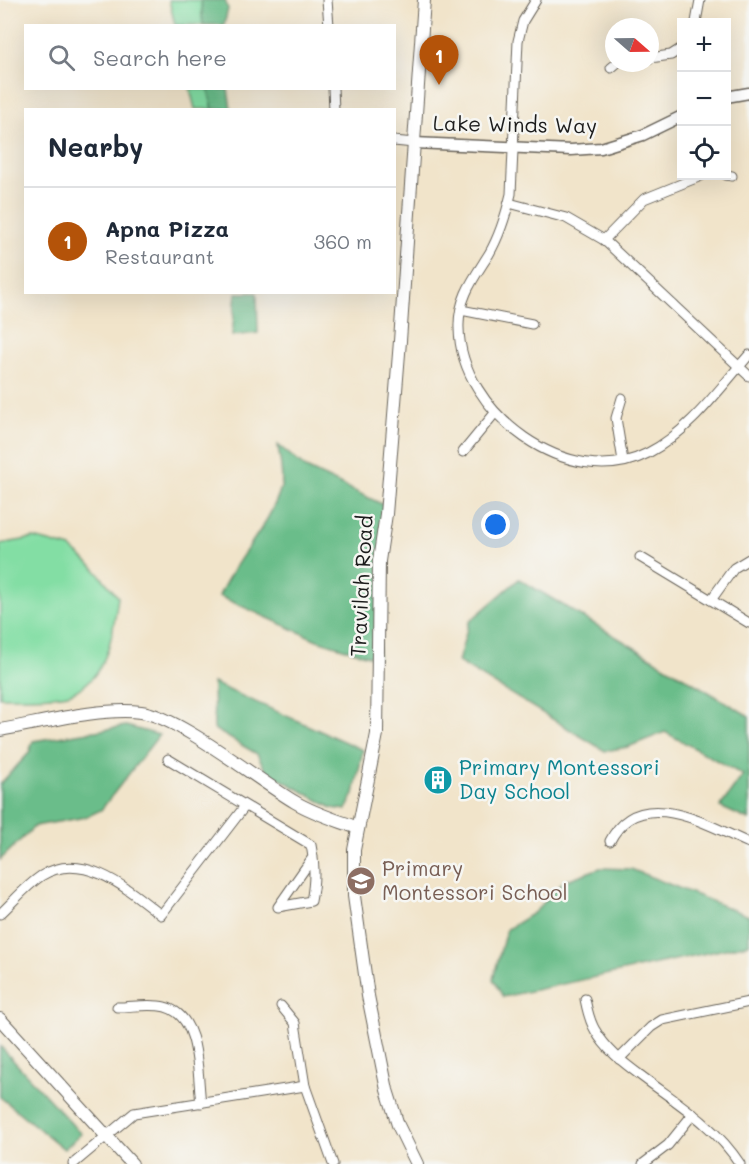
<!DOCTYPE html>
<html lang="en">
<head>
<meta charset="utf-8">
<style>
  body { margin:0; font-family:Mali,sans-serif; background:#f6f6f7; color:#1f2937 }
  .controls { position:absolute; right:18px; top:18px; display:grid; overflow:hidden; border-radius:0px; box-shadow:0 6px 24px #0002 }
  .controls button { width:54px; height:54px; display:grid; place-items:center; padding:0; border:0; border-bottom:2px solid #e0e1e3; background:#fff; color:#1f2937; font:30px sans-serif }
  .compass { position:absolute; left:605px; top:18px; width:54px; height:54px; border-radius:50%; background:#fff; box-shadow:0 6px 24px #0002; rotate:110deg }
  .you { position:absolute; left:496px; top:525px; width:21px; height:21px; margin:-15px; border:4px solid #fff; border-radius:50%; background:#1a73e8; box-shadow:0 0 0 9px #1a73e833 }
  .badge { display:grid; place-items:center; width:39px; height:39px; border-radius:50%; background:#b45309; color:#fff; font-size:20px; font-weight:700 }
  .pin { position:absolute; translate:-50% -50px; filter:drop-shadow(0 2px 3px #0008) }
  .pin::after { content:''; position:absolute; top:32px; width:21px; height:18px; background:inherit; clip-path:polygon(0 0,100% 0,50% 100%) }
  .list { margin:0; padding:0; list-style:none }
  h2 { display:flex; justify-content:space-between; align-items:center; height:78px; margin:0; padding:0 24px; font-size:26px }
  h2 small { font-size:20px; font-weight:400; color:#747a83 }
  .list li { display:grid; grid-template-columns:39px 1fr auto; gap:18px; align-items:center; box-sizing:border-box; height:108px; padding:0 24px; border-top:2px solid #e0e1e3 }
  .list b { display:block; font-size:22px; white-space:nowrap }
  .list p { margin:0; font-size:20px; white-space:nowrap; color:#747a83 }
  .list em { font-size:20px; font-style:normal; color:#747a83 }
  .icon { flex:none; width:33px; height:33px; fill:none; stroke:currentColor; stroke-width:2; stroke-linecap:round; stroke-linejoin:round }
  .map { position:relative; flex:none; width:749px; height:1164px; overflow:hidden }
  .search { position:absolute; background:#fff; box-shadow:0 6px 24px #0002; left:24px; top:24px; width:372px; height:66px; display:flex; align-items:center; gap:15px; box-sizing:border-box; padding:0 21px; border-radius:0px; color:#747a83; font-size:22px }
  .panel { position:absolute; background:#fff; box-shadow:0 6px 24px #0002; left:24px; top:108px; width:372px; height:186px; border-radius:0px }
  .map>svg:first-child { display:block }
</style>
</head>
<body>
<div class="map">
<svg width="749" height="1164" viewBox="0 0 749 1164">
  <rect width="100%" height="100%" fill="#f6f6f2"/>
  <filter id="ink" filterUnits="userSpaceOnUse"><feTurbulence type="fractalNoise" baseFrequency=".0167" numOctaves="2"/><feDisplacementMap in="SourceGraphic" scale="12" xChannelSelector="R" yChannelSelector="G"/><feConvolveMatrix kernelMatrix="1 2 1 2 8 2 1 2 1" color-interpolation-filters="sRGB"/></filter>
  <filter id="wash" filterUnits="userSpaceOnUse"><feTurbulence type="fractalNoise" baseFrequency=".008" numOctaves="4" result="noise"/><feDisplacementMap in="SourceGraphic" scale="24" xChannelSelector="R" yChannelSelector="G"/><feGaussianBlur stdDeviation="1.35" result="paint"/><feColorMatrix in="noise" values="0 0 0 0 0 0 0 0 0 0 0 0 0 0 0 0 0 1.4 0 .05"/><feComposite in="paint" operator="in"/></filter>
  <g filter="url(#wash)">
    <rect width="100%" height="100%" fill="#f1e4ca"/>
    <g fill="#83dea4" stroke="#507d60" stroke-width="1.5">
      <polygon points="169,0 201,0 203,25 175,25"/>
      <polygon points="190,89 208,89 213,109 195,109"/>
      <path d="M34,538L71,548L94,568L118,597C113,633 109,677 71,693C58,698 16,697 0,697V544Z"/>
    </g>
    <g fill="#6abd8a" stroke="#436c53" stroke-width="1.5">
      <polygon points="201,0 225,0 228,9 224,25 203,25"/>
      <polygon points="208,89 228,89 231,109 213,109"/>
      <polygon points="236,293 257,293 258,333 232,336"/>
      <path d="M278,445L306,468L386,506L378,659L317,640L219,596C235,558 270,527 281,487C284,475 279,457 278,445Z"/>
      <polygon points="519,579 749,716 749,820 720,807 743,775 665,732 628,747 605,751 458,662 469,622"/>
      <polygon points="213,683 363,750 354,794 346,810 332,808 266,771 257,754 214,729"/>
      <polygon points="126,726 159,735 101,810 86,817 35,826 0,860 0,784 29,753 33,741"/>
      <polygon points="600,868 631,869 749,916 749,944 503,997 493,979 506,930 535,912 564,881"/>
      <polygon points="0,1046 81,1134 64,1149 0,1097"/>
    </g>
  </g>
  <g filter="url(#ink)">
    <g fill="none" stroke-linecap="round" stroke-linejoin="round">
      <g stroke="#676259" stroke-width="11">
        <g id="minor">
          <polyline points="327,0 329,26"/>
          <path d="M536,0L523,21L518,41L511,194C506,215 500,235 489,254C474,278 458,298 459,328C460,412 569,494 648,453C689,432 719,389 749,355"/>
          <polyline points="696,22 700,0"/>
          <polyline points="650,58 671,55 682,48"/>
          <polyline points="611,68 617,63"/>
          <polyline points="333,88 334,110"/>
          <polyline points="394,141 414,143"/>
          <polyline points="726,175 732,176"/>
          <polyline points="509,203 566,218 604,240 749,376"/>
          <polyline points="604,240 644,199 701,176"/>
          <polyline points="461,310 532,324"/>
          <polyline points="622,398 616,418 623,461"/>
          <polyline points="463,452 495,413"/>
          <polyline points="640,557 749,623"/>
          <polyline points="711,600 734,568 749,559"/>
          <path d="M168,759L311,845C315,866 315,881 311,901L278,907L313,857"/>
          <path d="M610,841C639,783 707,825 749,843"/>
          <path d="M0,914C13,902 26,886 41,876C83,849 129,890 161,915L245,806"/>
          <path d="M585,999C587,1009 589,1020 595,1030C607,1052 628,1066 648,1081C682,1106 717,1128 740,1164"/>
          <polyline points="281,1006 295,1023 305,1086 333,1164"/>
          <path d="M117,1007C132,1007 151,1003 165,1007C201,1016 197,1074 201,1103"/>
          <polyline points="619,1059 651,1027 662,1020 749,1002"/>
          <polyline points="73,1164 134,1113 305,1086"/>
          <polyline points="643,1164 668,1145 693,1114"/>
        </g>
      </g>
      <g stroke="#676259" stroke-width="13">
        <g id="tertiary">
          <polyline points="726,97 749,93"/>
          <polyline points="414,143 571,150 601,148 643,135 682,116"/>
        </g>
      </g>
      <g stroke="#676259" stroke-width="14">
        <g id="secondary">
          <path d="M0,730C41,723 101,707 141,712C178,716 259,781 295,802C315,814 337,820 358,828"/>
          <polyline points="0,1019 132,1164"/>
          <polyline points="417,1164 398,1125 387,1090 368,996 354,896 354,850 377,734 379,561 386,514 400,341 424,0"/>
        </g>
      </g>
      <use href="#minor" stroke="#fff" stroke-width="9"/>
      <use href="#tertiary" stroke="#fff" stroke-width="10"/>
      <use href="#secondary" stroke="#fff" stroke-width="12"/>
    </g>
  </g>
  <defs>
    <g id="building-disc" transform="scale(1.5)"><circle r="9.5" fill="#0f9aa8" stroke="#f6f6f2"/><path d="M-4-6H4V6H1V3H-1V6H-4ZM-2.5-4.3h1.7v1.8h-1.7ZM.8-4.3h1.7v1.8H.8ZM-2.5-1h1.7V.8h-1.7ZM.8-1h1.7V.8H.8Z" fill="#fff"/></g>
    <g id="school-disc" transform="scale(1.5)"><circle r="9.5" fill="#8d6e63" stroke="#f6f6f2"/><path d="M0-5L7-2L0 1L-7-2ZM-4 1L0 2.5L4 1V4Q0 6-4 4Z" fill="#fff"/></g>
  </defs>
  <g fill-rule="evenodd">
    <use href="#building-disc" x="438" y="780"/>
    <use href="#school-disc" x="361" y="881"/>
  </g>
  <g text-anchor="middle" stroke-width="5" stroke-linejoin="round" paint-order="stroke">
    <g font-size="21" fill="#1c1c1c" stroke="#f6f6f2">
      <text transform="translate(515 125) rotate(1)" y="7">Lake Winds Way</text>
      <text transform="translate(362 586) rotate(-87)" y="7">Travilah Road</text>
    </g>
    <g font-size="21" fill="#0d838f" stroke="#f6f6f2" text-anchor="start">
      <text x="459" y="775">Primary Montessori<tspan x="459" dy="24">Day School</tspan></text>
    </g>
    <g font-size="21" fill="#785e54" stroke="#f6f6f2" text-anchor="start">
      <text x="382" y="876">Primary<tspan x="382" dy="24">Montessori School</tspan></text>
    </g>
  </g>
</svg>
<div class="controls">
<button>+</button>
<button>−</button>
<button><svg class="icon" aria-label="locate" viewBox="0 0 24 24"><circle cx="12" cy="12" r="6"/><path d="M12 2v4M12 18v4M2 12h4M18 12h4"/></svg></button>
</div>
<svg class="compass" viewBox="-18 -18 36 36"><path d="M0-13l5 13h-10z" fill="#e53935"/><path d="M0 13l5-13h-10z" fill="#747a83"/></svg>
<div class="you"></div>
<div class="pin badge" style="left:439px;top:85px">1</div>
<div class="search"><svg class="icon" aria-label="search" viewBox="0 0 24 24"><circle cx="10" cy="10" r="6"/><path d="M15 15l6 6"/></svg>Search here</div>
<section class="panel">
<h2>Nearby<small></small></h2>
<ul class="list">
<li><span class="badge">1</span><div><b>Apna Pizza</b><p>Restaurant</p></div><em>360 m</em></li>
</ul>
</section>
</div>
</body>
</html>
